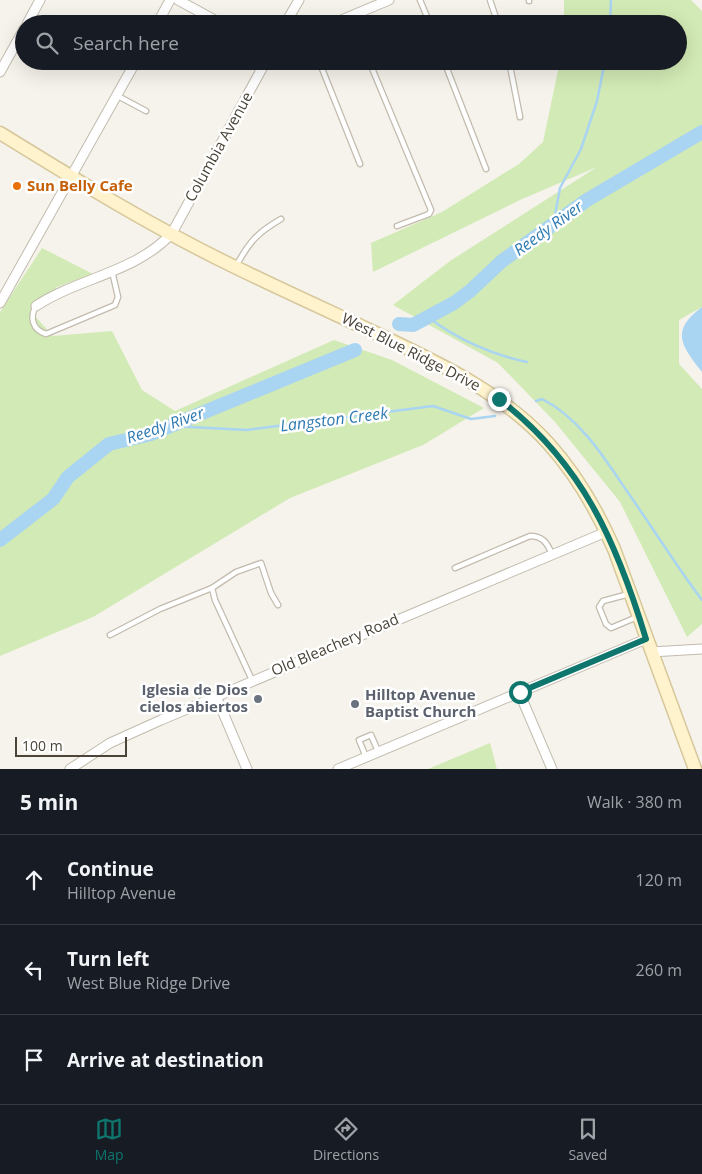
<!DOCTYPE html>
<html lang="en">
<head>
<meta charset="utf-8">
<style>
  body { margin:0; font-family:"Open Sans",sans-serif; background:#20242c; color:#f1f3f6 }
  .scale { position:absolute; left:15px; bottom:12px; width:112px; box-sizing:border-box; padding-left:5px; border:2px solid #4b4439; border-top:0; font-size:14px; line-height:18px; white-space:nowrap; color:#4b4439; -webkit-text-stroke:4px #fff; paint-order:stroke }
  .stop { position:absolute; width:15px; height:15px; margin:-11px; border:4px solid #0f766e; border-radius:50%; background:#fff }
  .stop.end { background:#0f766e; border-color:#fff; box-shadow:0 1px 5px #0008 }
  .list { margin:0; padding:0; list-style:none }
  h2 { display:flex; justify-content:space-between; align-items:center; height:65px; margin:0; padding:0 20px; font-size:21px }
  h2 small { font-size:16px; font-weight:400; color:#9ea1a6 }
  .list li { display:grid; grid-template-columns:32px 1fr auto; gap:15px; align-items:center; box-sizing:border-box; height:90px; padding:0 20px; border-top:1px solid #363941 }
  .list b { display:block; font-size:19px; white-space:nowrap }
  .list p { margin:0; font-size:16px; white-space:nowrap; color:#9ea1a6 }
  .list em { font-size:16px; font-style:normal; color:#9ea1a6 }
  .icon { flex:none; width:28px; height:28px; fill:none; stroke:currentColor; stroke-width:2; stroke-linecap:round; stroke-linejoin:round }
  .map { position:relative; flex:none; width:702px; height:769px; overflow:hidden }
  .search { position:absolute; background:#171b24; box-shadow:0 5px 20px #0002; left:15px; right:15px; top:15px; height:55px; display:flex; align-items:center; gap:12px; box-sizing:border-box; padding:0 18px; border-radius:28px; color:#9ea1a6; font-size:19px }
  .sheet { height:335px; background:#171b24 }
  nav { display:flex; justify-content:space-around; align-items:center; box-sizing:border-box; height:70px; border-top:1px solid #363941; background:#171b24; font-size:14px; color:#9ea1a6 }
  nav a { display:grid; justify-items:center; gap:2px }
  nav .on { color:#0f766e }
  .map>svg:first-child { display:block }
</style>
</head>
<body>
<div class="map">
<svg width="702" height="769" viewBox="0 0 702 769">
  <rect width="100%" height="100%" fill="#f6f3ec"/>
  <g fill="#d2eab5">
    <polygon points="564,0 691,0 702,11 702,307 679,320 679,364 702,389 702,624 687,637 620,502 555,422 498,363 393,305 450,261 597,167 520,200 373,272 371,243 442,212 519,164 543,142 560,61 678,61 678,24 564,24"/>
    <polygon points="42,248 93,274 57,287 34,315 53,336 112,331 142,390 175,411 334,340 392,360 484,408 423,445 290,498 93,617 0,656 0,312"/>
    <polygon points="490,743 497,769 428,769"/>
  </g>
  <path fill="#a9d4f2" d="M702,307V372C681,345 670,331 702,307Z"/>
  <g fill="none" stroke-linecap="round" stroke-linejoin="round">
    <g stroke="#a9d4f2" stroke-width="2.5">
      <polyline points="610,24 611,0"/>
      <polyline points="553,226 560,188 581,149 597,101 605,61"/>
      <path d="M428,317C456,339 493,355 527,362"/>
      <path d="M536,401L542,399C578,417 602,454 624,487C651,525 675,564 702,600"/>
      <polyline points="171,426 247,430 433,406 471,419 495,416"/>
    </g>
    <g stroke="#a9d4f2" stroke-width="14">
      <polyline points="399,324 413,325 454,303 470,291 502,261 587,200 702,132"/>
      <polyline points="0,540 53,499 68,477 109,444 151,434 355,350"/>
    </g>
    <g stroke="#c2bbae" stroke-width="7">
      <g id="lane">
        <polyline points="420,0 430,24"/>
        <polyline points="490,0 498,24"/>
        <polyline points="529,0 529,1"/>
        <polyline points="350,16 353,24"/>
        <polyline points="319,61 360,164"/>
        <polyline points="369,61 431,210 429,214 397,226"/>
        <polyline points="444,61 486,169"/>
        <polyline points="509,61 520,117"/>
        <polyline points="116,95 146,111"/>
        <path d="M236,266C250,241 257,233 281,219"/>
        <path d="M36,306C29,318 33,330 46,334L115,305L118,297L112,271"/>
        <path d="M455,568L530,536C543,536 547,543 552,554"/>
        <polyline points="629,594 603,601 599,607 606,624 611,628 637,617"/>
        <polyline points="110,635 160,609 212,588"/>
        <polyline points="252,680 215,600 212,588 236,572 261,563 271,593 278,605"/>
        <polyline points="366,757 359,740 371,735 378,751"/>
      </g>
    </g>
    <g stroke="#c2bbae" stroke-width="11">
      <g id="street">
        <polyline points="178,0 222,24"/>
        <polyline points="27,24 40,0"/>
        <polyline points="157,24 170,0"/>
        <polyline points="285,24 299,0"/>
        <polyline points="332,24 389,0"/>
        <polyline points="0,72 24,29"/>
        <polyline points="0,303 136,61"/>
        <path d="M36,306C78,278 137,272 172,233L266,61"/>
        <polyline points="651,652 702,649"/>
        <polyline points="519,692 552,769"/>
        <polyline points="216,696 247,769"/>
        <polyline points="70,769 110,743 161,720 606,532"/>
        <polyline points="338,769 646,639"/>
      </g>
    </g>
    <g stroke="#d6c79b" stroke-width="15">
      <path id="secondary" d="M0,133C76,180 154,228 235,267C278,288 322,308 365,328C430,359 499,389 548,443C577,475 597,510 614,549L695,769"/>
    </g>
    <use href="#lane" stroke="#fff" stroke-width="4.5"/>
    <use href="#street" stroke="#fff" stroke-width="9"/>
    <use href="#secondary" stroke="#fff3cd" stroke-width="12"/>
  </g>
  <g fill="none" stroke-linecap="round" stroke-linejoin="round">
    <path stroke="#0f766e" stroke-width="6" d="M499,399C582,463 616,540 646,639L520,692"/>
  </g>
  <circle fill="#e8710a" stroke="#fff" stroke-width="2" cx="17" cy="186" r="5"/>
  <g fill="#6b7280" stroke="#fff" stroke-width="2">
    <circle cx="258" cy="699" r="5"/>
    <circle cx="355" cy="704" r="5"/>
  </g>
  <g text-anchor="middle" stroke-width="5" stroke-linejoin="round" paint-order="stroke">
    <g font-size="15" fill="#4b4439" stroke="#fff">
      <text transform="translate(219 147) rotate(-61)" y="5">Columbia Avenue</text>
      <text transform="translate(411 352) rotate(27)" y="5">West Blue Ridge Drive</text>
      <text transform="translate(335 645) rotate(-23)" y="5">Old Bleachery Road</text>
    </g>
    <g font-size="15" font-weight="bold" fill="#c56008" stroke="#fff" text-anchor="start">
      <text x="27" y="191">Sun Belly Cafe</text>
    </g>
    <g font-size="15" font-weight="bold" fill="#5b616d" stroke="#fff" text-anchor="end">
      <text x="248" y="695">Iglesia de Dios<tspan x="248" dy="17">cielos abiertos</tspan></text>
      <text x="365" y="700" text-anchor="start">Hilltop Avenue<tspan x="365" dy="17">Baptist Church</tspan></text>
    </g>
    <g font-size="16" font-style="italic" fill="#2e7ab2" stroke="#fff">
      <text transform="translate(548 228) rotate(-36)" y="6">Reedy River</text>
      <text transform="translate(334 419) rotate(-7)" y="6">Langston Creek</text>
      <text transform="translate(165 425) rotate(-19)" y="6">Reedy River</text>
    </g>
  </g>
</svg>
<div class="scale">100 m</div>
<div class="stop" style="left:520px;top:692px"></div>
<div class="stop end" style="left:499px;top:399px"></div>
<div class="search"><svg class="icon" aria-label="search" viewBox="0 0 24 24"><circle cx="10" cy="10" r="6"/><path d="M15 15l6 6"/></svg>Search here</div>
</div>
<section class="sheet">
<h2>5 min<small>Walk · 380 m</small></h2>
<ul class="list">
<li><svg class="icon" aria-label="ahead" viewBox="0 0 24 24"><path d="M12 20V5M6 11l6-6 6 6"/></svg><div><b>Continue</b><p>Hilltop Avenue</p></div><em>120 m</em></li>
<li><svg class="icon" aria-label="left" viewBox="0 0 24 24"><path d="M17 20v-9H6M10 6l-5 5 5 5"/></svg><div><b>Turn left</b><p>West Blue Ridge Drive</p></div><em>260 m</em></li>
<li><svg class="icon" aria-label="arrive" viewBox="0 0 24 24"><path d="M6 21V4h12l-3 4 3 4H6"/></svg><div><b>Arrive at destination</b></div></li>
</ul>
</section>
<nav>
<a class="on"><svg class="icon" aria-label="map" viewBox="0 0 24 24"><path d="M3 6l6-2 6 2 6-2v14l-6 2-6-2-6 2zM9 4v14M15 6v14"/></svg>Map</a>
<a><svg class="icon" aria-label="directions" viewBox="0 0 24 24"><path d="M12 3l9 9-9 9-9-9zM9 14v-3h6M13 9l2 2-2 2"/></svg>Directions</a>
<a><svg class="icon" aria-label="saved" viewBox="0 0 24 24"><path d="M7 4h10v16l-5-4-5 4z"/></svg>Saved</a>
</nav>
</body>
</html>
